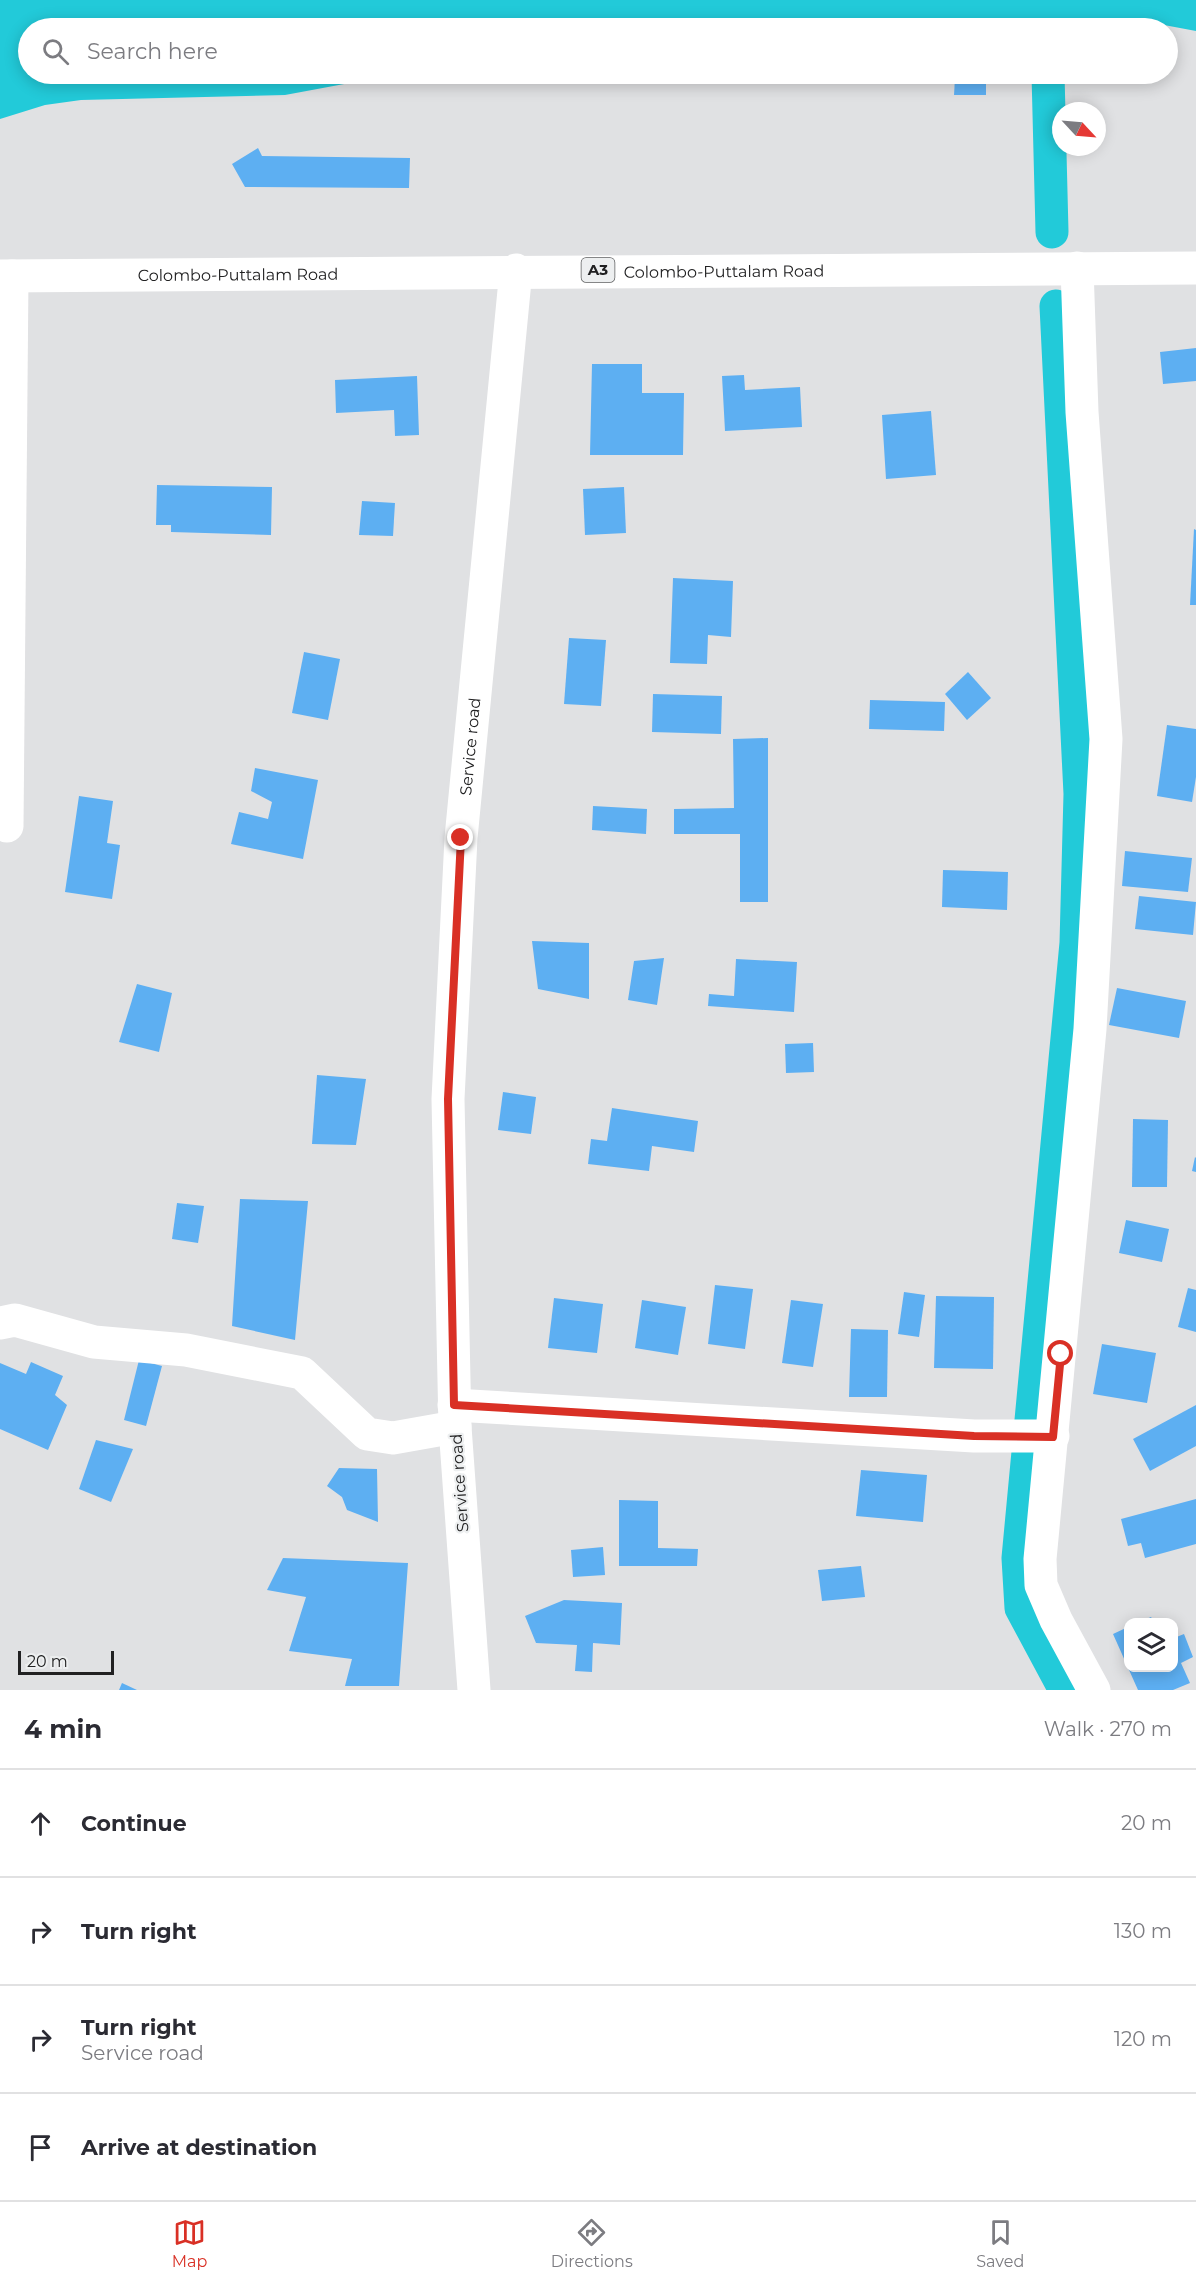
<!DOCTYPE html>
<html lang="en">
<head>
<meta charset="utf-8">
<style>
  body { margin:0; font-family:Montserrat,sans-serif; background:#f2f2f3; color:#2b2b33 }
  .controls { position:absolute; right:18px; bottom:18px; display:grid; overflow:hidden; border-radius:12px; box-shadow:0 3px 15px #0003 }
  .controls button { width:54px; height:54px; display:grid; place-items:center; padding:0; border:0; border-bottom:2px solid #e1e1e2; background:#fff; color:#2b2b33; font:30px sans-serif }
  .compass { position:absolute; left:1052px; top:102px; width:54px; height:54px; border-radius:50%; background:#fff; box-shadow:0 3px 15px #0003; rotate:116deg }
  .scale { position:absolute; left:18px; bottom:15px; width:96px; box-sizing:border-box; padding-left:6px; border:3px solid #212122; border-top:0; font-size:16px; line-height:21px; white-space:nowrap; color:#212122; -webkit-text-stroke:4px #edeff0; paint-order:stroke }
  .stop { position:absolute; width:18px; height:18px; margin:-14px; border:4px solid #d93025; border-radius:50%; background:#fff }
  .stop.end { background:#d93025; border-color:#fff; box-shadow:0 2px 6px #0008 }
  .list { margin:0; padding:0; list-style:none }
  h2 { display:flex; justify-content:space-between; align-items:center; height:78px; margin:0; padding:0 24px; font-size:26px }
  h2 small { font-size:20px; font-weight:400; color:#7c7c81 }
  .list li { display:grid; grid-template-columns:39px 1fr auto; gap:18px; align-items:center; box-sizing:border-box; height:108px; padding:0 24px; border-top:2px solid #e1e1e2 }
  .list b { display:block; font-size:22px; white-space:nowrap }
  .list p { margin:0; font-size:20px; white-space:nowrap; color:#7c7c81 }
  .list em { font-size:20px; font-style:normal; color:#7c7c81 }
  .icon { flex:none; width:33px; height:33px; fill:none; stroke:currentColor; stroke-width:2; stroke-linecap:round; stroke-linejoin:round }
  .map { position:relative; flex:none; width:1196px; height:1690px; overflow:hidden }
  .search { position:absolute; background:#fff; box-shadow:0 3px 15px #0003; left:18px; right:18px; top:18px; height:66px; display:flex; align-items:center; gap:15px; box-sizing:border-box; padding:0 21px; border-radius:33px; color:#7c7c81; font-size:22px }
  .sheet { height:510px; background:#fff }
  nav { display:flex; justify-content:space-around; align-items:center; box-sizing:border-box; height:84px; border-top:2px solid #e1e1e2; background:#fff; font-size:16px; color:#7c7c81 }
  nav a { display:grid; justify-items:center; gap:3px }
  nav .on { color:#d93025 }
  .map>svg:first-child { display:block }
</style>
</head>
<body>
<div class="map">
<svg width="1196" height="1690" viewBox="0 0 1196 1690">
  <rect width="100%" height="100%" fill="#e0e1e3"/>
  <polygon fill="#22cad9" points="0,0 1196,0 1196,31 1132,19 1059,27 956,22 929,28 28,28 28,74 398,74 285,95 81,100 45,105 0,119"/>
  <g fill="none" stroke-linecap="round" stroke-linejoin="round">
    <g stroke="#22cad9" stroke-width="33">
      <polyline points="1048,74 1052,232"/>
      <polyline points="1056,306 1080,794 1076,943 1018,1558 1021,1608 1065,1690"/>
    </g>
  </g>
  <g fill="#5daff2">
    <polygon points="955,78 986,79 986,95 954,95"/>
    <polygon points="258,148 262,156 410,158 409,188 245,187 232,164"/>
    <polygon points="1196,348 1196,381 1163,384 1160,352"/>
    <polygon points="592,364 642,364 642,393 684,393 683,455 590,455"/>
    <polygon points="744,375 745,390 800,387 802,427 725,431 722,376"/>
    <polygon points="417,376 419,435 395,436 394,410 336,413 335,380"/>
    <polygon points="931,411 936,475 886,479 882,415"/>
    <polygon points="157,485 272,487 271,535 171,532 171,525 156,525"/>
    <polygon points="624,487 626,533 585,535 583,489"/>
    <polygon points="362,501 395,503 393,536 359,535"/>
    <polygon points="1194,529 1196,530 1196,605 1190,605"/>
    <polygon points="673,578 733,581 731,637 708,635 707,664 670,663"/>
    <polygon points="569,638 606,640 601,706 564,704"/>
    <polygon points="304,652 340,659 328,720 292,713"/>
    <polygon points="968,672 991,698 967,720 945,694"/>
    <polygon points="653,694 722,696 721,734 652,732"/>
    <polygon points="870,700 945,702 944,731 869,729"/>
    <polygon points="1167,725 1196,729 1196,777 1192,802 1157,796"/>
    <polygon points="768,738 768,902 740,902 740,834 674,834 674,809 734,808 733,739"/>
    <polygon points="255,768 318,780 303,859 231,844 239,812 268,819 272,802 251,791"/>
    <polygon points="79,796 113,801 107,843 120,845 112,899 65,892"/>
    <polygon points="593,806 647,809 646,834 592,830"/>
    <polygon points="1125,851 1192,858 1188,892 1122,886"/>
    <polygon points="943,870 1008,872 1007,910 942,907"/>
    <polygon points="1139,896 1196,902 1193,935 1135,929"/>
    <polygon points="532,941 589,943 589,999 538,989"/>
    <polygon points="664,958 657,1005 628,1000 634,961"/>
    <polygon points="736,959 797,962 794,1012 708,1006 709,994 734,996"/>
    <polygon points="137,984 172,993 159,1052 119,1042"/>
    <polygon points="1117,988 1186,1001 1179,1038 1109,1025"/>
    <polygon points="813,1043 814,1072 786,1073 785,1044"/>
    <polygon points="317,1075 366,1079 356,1145 312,1144"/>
    <polygon points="503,1092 536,1097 531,1134 498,1130"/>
    <polygon points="612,1108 698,1121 694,1152 652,1146 649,1171 588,1164 591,1139 607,1141"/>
    <polygon points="1133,1119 1168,1120 1167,1187 1132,1187"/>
    <polygon points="1195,1157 1196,1158 1196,1172 1192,1171"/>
    <polygon points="240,1199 308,1201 295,1340 232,1326"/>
    <polygon points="177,1203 204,1206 198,1243 172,1239"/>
    <polygon points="1126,1220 1169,1229 1162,1262 1119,1253"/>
    <polygon points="715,1285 753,1289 745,1349 708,1344"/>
    <polygon points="1188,1288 1196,1290 1196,1332 1178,1327"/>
    <polygon points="904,1292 925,1295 919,1337 898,1334"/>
    <polygon points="936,1296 994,1297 993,1369 934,1368"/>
    <polygon points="554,1298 603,1304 597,1353 548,1348"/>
    <polygon points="642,1300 686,1307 678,1355 635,1348"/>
    <polygon points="791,1300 823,1304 813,1367 782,1363"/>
    <polygon points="851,1329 888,1330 887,1397 849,1397"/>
    <polygon points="1102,1344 1156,1353 1147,1403 1093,1394"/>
    <polygon points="139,1360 162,1366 146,1426 124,1420"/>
    <polygon points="31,1362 63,1376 55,1395 67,1405 48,1450 0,1429 0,1363 26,1374"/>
    <polygon points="1196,1405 1196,1446 1150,1471 1133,1439"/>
    <polygon points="96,1440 133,1449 111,1502 79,1489"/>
    <polygon points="339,1468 377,1469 378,1522 347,1510 342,1497 327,1486"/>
    <polygon points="861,1470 927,1475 923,1522 856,1516"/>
    <polygon points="1196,1499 1196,1544 1145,1558 1141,1543 1128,1546 1121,1519"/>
    <polygon points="619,1500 658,1501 658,1548 698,1549 697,1566 619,1566"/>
    <polygon points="603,1547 605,1575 573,1577 571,1550"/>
    <polygon points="283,1558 408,1563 399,1686 345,1686 352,1659 289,1651 306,1597 267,1590"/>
    <polygon points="861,1566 865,1597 822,1601 818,1570"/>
    <polygon points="564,1600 622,1603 620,1645 593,1643 592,1672 575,1671 577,1645 536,1643 525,1616"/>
    <polygon points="1151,1617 1154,1622 1139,1622"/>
    <polygon points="1128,1627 1128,1668 1174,1668 1174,1638 1184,1634 1193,1657 1181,1663 1190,1683 1173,1690 1138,1690 1113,1634"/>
    <polygon points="122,1683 137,1690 119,1690"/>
  </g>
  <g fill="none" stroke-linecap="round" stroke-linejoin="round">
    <g stroke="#fff" stroke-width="33">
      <polyline points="1077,268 1082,412 1106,739 1090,1029 1040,1559 1041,1585 1056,1620 1094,1690"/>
      <polyline points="7,826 12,276"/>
      <polyline points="0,1323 15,1320 94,1342 186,1350 302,1373 367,1434 393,1438 455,1427"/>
      <polyline points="454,1405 974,1436 1053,1436"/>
      <path id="s1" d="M474,1690L455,1427L448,1099L461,838L516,270"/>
    </g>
    <path stroke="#fff" stroke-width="33" id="s2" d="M0,276L1196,268"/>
  </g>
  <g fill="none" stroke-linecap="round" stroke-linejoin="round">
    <polyline stroke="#d93025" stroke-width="8" points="461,838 448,1099 454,1405 974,1436 1053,1437 1061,1354"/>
  </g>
  <g text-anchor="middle" stroke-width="4.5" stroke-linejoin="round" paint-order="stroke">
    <rect fill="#edeff0" stroke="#5e5f60" stroke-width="1.5" x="581.5" y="258" width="33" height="24" rx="4.5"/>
    <g font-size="15" font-weight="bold" fill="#212122">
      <text x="598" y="275">A3</text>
    </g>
    <g font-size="16" fill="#212122" stroke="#edeff0">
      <text dy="6" stroke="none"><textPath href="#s2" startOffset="724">Colombo-Puttalam Road</textPath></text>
      <text dy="6" stroke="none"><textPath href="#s2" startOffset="238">Colombo-Puttalam Road</textPath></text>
      <text dy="6" stroke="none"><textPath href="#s1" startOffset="945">Service road</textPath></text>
      <text transform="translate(459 1483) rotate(-94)" y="6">Service road</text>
    </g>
  </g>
</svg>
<div class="controls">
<button><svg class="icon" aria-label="layers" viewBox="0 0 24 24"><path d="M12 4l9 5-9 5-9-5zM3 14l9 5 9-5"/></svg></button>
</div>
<svg class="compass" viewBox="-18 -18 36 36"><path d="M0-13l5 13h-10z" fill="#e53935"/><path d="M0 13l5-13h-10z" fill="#7c7c81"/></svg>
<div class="scale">20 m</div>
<div class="stop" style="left:1061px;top:1354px"></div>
<div class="stop end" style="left:461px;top:838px"></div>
<div class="search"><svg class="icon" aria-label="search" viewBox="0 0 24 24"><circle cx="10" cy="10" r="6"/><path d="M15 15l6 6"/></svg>Search here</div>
</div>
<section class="sheet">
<h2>4 min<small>Walk · 270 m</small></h2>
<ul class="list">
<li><svg class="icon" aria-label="ahead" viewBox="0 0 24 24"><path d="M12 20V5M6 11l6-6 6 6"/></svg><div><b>Continue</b></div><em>20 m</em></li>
<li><svg class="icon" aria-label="right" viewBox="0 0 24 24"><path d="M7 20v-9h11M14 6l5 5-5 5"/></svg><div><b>Turn right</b></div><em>130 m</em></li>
<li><svg class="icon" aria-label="right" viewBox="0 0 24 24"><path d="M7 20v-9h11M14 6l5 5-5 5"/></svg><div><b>Turn right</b><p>Service road</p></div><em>120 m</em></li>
<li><svg class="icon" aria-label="arrive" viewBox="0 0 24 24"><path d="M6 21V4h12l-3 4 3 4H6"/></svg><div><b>Arrive at destination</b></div></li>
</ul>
</section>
<nav>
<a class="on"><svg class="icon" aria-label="map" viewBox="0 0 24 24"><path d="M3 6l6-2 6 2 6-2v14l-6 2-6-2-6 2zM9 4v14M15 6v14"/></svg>Map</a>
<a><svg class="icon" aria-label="directions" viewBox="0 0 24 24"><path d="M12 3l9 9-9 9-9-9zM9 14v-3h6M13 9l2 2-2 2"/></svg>Directions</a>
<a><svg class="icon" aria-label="saved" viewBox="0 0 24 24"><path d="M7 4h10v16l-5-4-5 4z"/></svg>Saved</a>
</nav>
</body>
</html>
